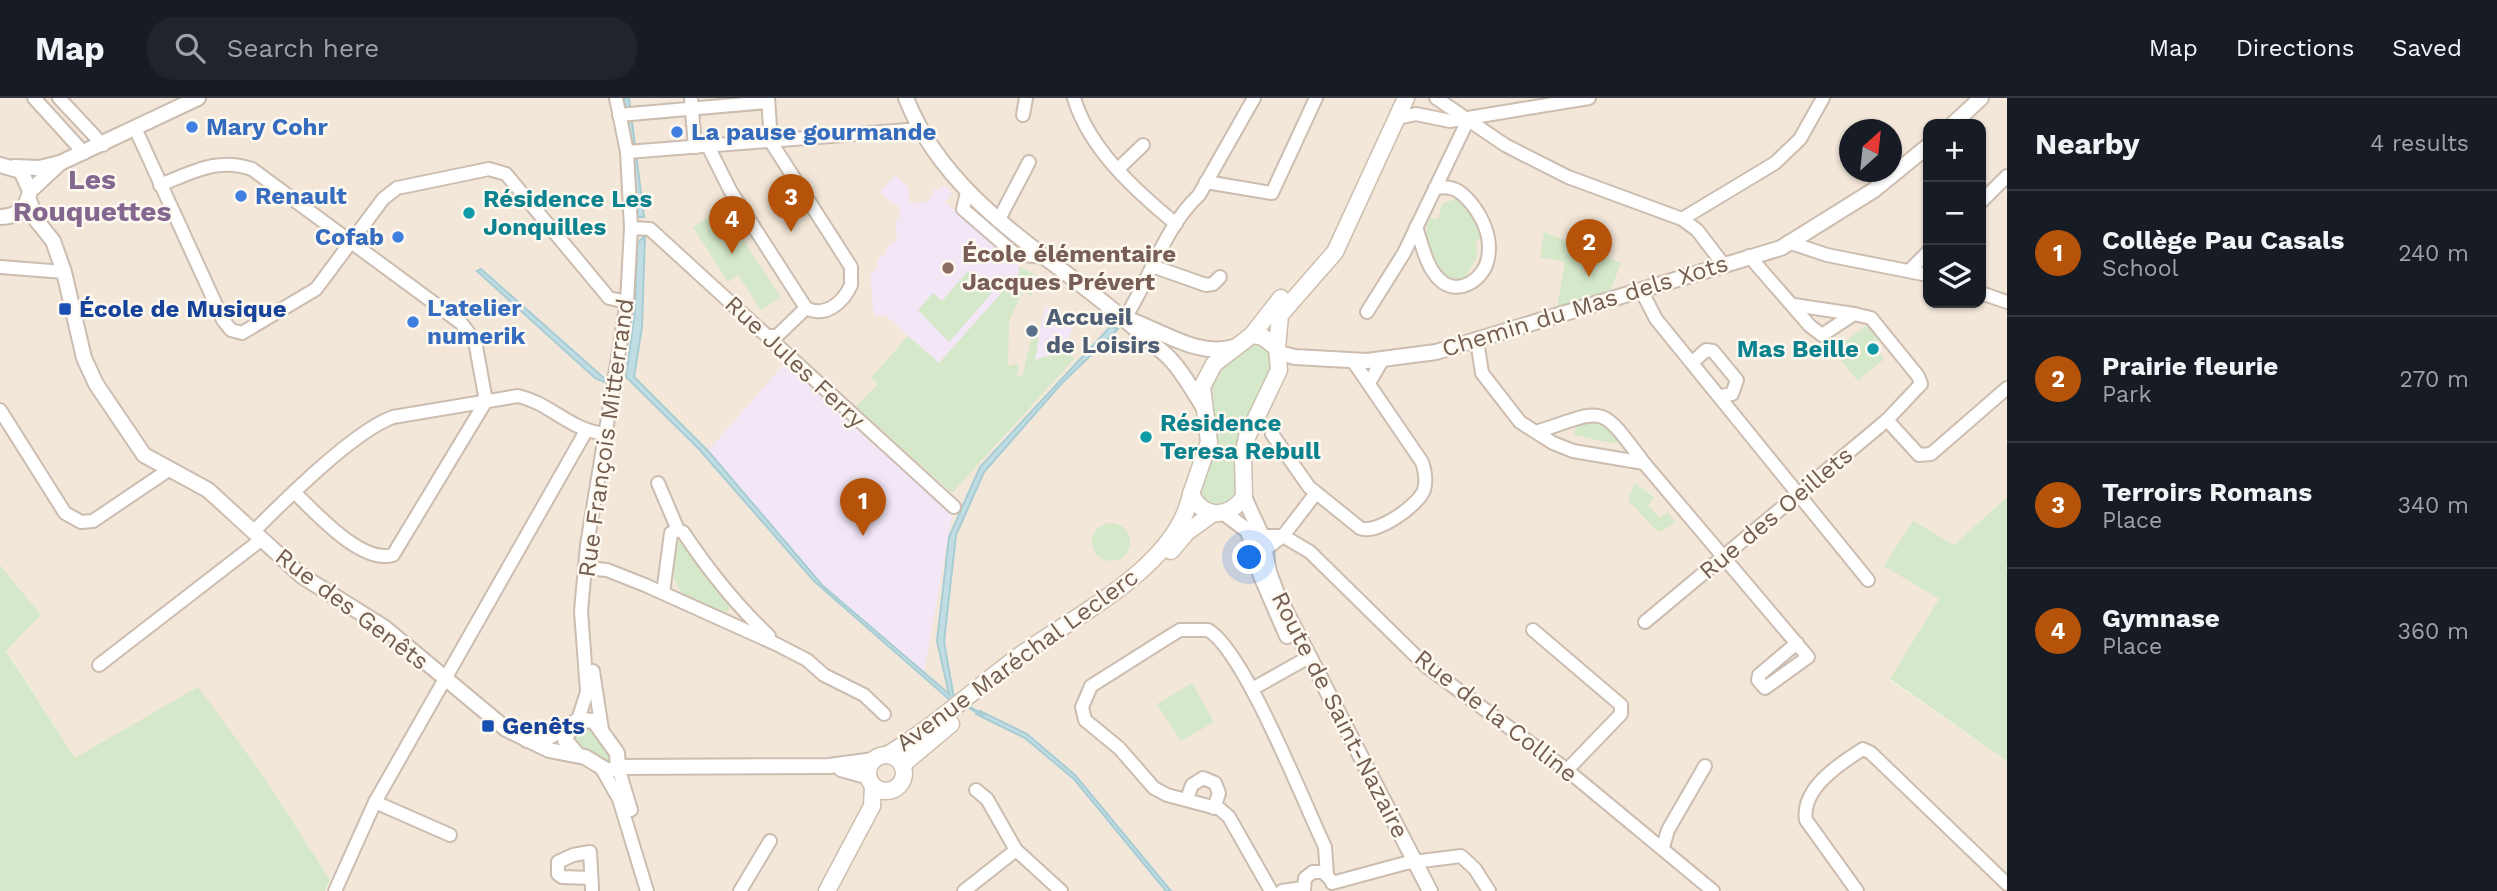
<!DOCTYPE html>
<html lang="en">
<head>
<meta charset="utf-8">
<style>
  body { margin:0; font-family:"Work Sans",sans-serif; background:#20242c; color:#f1f3f6 }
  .controls { position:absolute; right:21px; top:21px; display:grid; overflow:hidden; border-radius:14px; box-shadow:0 2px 5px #0004 }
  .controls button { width:63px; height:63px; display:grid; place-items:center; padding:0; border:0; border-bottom:2px solid #363941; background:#171b24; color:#f1f3f6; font:35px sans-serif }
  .compass { position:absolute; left:1839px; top:21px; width:63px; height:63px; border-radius:50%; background:#171b24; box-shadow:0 2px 5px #0004; rotate:27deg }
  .you { position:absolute; left:1250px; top:460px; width:24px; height:24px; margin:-18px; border:5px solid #fff; border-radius:50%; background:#1a73e8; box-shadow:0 0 0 10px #1a73e833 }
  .badge { display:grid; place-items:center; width:46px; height:46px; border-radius:50%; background:#b45309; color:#fff; font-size:23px; font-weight:700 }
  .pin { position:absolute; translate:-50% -58px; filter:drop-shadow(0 2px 4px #0008) }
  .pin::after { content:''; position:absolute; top:37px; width:24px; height:21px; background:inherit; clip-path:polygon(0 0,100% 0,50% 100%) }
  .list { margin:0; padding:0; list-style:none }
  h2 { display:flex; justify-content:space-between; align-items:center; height:91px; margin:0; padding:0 28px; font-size:30px }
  h2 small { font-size:23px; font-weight:400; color:#9ea1a6 }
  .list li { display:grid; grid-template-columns:46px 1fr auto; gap:21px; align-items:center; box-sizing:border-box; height:126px; padding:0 28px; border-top:2px solid #363941 }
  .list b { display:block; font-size:26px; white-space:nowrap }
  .list p { margin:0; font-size:23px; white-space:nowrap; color:#9ea1a6 }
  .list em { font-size:23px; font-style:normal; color:#9ea1a6 }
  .icon { flex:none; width:38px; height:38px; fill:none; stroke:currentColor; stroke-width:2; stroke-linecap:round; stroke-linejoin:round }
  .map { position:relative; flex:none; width:2007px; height:793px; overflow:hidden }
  header { display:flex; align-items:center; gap:42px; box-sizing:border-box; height:98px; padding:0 35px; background:#171b24; border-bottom:2px solid #363941 }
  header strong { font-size:33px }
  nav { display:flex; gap:38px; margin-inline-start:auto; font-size:24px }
  .search { width:490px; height:63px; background:#20242c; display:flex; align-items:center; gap:18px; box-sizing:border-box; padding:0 24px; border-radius:28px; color:#9ea1a6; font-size:26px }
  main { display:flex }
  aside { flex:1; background:#171b24 }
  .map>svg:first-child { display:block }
</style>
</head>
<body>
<header>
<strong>Map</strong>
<div class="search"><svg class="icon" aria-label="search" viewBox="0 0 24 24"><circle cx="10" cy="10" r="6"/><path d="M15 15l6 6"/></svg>Search here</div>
<nav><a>Map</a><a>Directions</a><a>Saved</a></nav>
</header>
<main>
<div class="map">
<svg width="2007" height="793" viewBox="0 0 2007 793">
  <rect width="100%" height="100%" fill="#fbf5ea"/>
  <path fill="#f2e7d9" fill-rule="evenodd" d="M0,0H2007V399L1954,447L1939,501L1890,582L2007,663V793H340V763L330,782L262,676L75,660L6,552L41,517L0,467ZM1928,26H1981V205H1928ZM1850,32H1892V74H1850Z"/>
  <g fill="#f2e6f7">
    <polygon points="895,77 908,89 910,105 928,104 935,91 938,93 944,87 952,95 945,104 1020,169 1021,174 939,265 885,217 874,218 870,177 879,168 877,166 880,157 885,157 888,148 897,143 895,122 900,122 899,107 894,106 880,94"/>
    <polygon points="1045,208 1072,230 1066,252 1034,262"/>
    <polygon points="785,265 810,288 810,292 820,296 952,418 924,574 822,487 708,353"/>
  </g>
  <g fill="#d5e8c9">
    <path d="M1458,100L1471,113L1483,139L1476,144L1477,159L1467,176L1470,183C1433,191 1425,148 1427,120L1438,121L1442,106Z"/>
    <polygon points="722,110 781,199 761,212 738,177 728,184 693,129"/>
    <polygon points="1544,134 1621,165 1610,193 1557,210 1565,164 1540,159"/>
    <polygon points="1020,169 1036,177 1018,184 1023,188 1035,184 1031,198 1023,193 1009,223 1008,268 1018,265 1017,278 1022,279 1032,238 1039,240 1035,262 1065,253 1074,261 952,395 856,309 878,286 871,280 908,238 939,265 1020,174 1018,171"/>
    <polygon points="968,173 992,195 949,244 918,212 933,195 942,203"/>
    <polygon points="1869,225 1881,240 1868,251 1872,255 1877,251 1884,261 1858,283 1833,253"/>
    <path d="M1252,244L1268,248L1273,268C1253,307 1228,345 1238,391L1226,408L1211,410L1198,396L1207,297L1213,277Z"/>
    <polygon points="1590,322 1600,322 1616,336 1617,346 1574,337 1576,329"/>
    <polygon points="1635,385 1655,400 1648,407 1660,420 1668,414 1675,424 1661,434 1656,432 1628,402"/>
    <polygon points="2007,399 2007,663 1890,581 1939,501 1884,468 1913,423 1954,447"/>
    <circle cx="1111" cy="444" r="19"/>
    <path d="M681,443L730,508L726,516C717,515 708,510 699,506C670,492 671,473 676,444Z"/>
    <polygon points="0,467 41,517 6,553 75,660 198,589 262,676 330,782 325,793 0,793"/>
    <polygon points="1192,585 1214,624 1181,643 1157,606"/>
    <polygon points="586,629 593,631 614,660 611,669 579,652 572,642 576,633"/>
  </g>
  <g fill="#c0dde3" stroke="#a7ccd4" stroke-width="2">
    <polygon points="624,0 629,0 644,119 638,119 632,46"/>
    <polygon points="645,138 642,229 634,279 709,354 822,487 949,596 937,543 949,439 980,369 1111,228 1118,231 1061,286 984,374 956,437 944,544 954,600 951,603 814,483 699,351 626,279 635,213 637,145"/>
    <polygon points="481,171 605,281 604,284 595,280 477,173"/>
    <polygon points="980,613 1027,636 1075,677 1171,793 1166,793 1074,681 1025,640 976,616"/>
  </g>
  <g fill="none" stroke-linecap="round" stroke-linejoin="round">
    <polyline stroke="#a7ccd4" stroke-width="3.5" points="965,607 983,617"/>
    <g stroke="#ccbdb0" stroke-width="16">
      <g id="minor">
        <polyline points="34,0 84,55"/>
        <polyline points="59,0 103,47"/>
        <polyline points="691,0 695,49"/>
        <path d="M1074,0C1089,51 1136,93 1176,126"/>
        <polyline points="1436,0 1505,47 1568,79 1682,121 1697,132 1723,166"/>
        <polyline points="619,17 768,4"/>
        <polyline points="1023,17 1026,0"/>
        <polyline points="1398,20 1416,16 1450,23 1589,0"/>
        <polyline points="135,30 223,222 231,232 242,235 316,191 383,101 397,90 489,71 506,76 609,200 627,204"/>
        <path d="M708,48L730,92L806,210C825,220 843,205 851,187V169L771,44L768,0"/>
        <polyline points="627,54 920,31"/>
        <polyline points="1118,71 1143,47"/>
        <polyline points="1206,84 1272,95 1316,0"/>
        <path d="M160,87C193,74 218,59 252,71L461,225L475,243L486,303L393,457C361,466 316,415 294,394"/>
        <polyline points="967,94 963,111 1015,156 1044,159"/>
        <polyline points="1981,104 2007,78"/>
        <polyline points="1682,121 1775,65 1800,41 1823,0"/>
        <polyline points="998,123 1029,64"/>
        <path d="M1416,129C1422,146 1426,169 1440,182C1458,199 1485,181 1488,160C1492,140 1483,120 1471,105C1460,92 1452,87 1435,90"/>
        <polyline points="631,130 650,131 954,409"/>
        <polyline points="1788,144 1827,157 1928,177"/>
        <polyline points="1152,168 1206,187 1213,186 1220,179"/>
        <polyline points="0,169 64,174"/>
        <polyline points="1910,172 1928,154"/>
        <polyline points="1641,192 1656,221 1868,482"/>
        <polyline points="1981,195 2007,204"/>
        <polyline points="1794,207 1854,216"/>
        <polyline points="1367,214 1404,155 1469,20"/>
        <path d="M1125,220C1151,179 1164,130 1199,97L1254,0"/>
        <polyline points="767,238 777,238 806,210"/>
        <polyline points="1477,243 1482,275 1520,324 1553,345 1573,353 1644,365 1808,559 1765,590 1758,582 1759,577 1797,545"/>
        <polyline points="1694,263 1706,252 1713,253 1737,282 1732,296 1721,298"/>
        <polyline points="1369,285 1383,261"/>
        <polyline points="0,312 65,415 81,424 93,423 170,371"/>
        <polyline points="1887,322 1919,357 1931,356 2007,290"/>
        <path d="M1536,334C1607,311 1598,304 1644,365"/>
        <path d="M1272,336L1309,389L1360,430C1376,437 1418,408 1424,392C1427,382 1425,373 1422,364L1353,263"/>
        <polyline points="658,385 678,432"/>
        <path d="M254,433C285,402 354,333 393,319L518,298C551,305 568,332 606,336"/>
        <polyline points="1262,438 1283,438 1310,454 1427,569 1567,672 1713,793"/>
        <polyline points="1259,449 1266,451 1283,438 1316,395"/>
        <polyline points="585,470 607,472 645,487 776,546 807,562 824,577 864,597 884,616"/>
        <path d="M663,495L671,435L678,432L683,434C709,473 735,506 769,538"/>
        <polyline points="1645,524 1887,322 1921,286 1918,278 1871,220 1854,216 1822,237 1810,228 1749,158"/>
        <polyline points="1533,532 1621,607 1621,616 1567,672"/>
        <polyline points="99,567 262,441"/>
        <polyline points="593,573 602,632"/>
        <polyline points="1252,591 1309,559"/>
        <polyline points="578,622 587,594 581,513 587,447 627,204 631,130 627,54 616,0"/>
        <polyline points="618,669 631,712"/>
        <polyline points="602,671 619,701 647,793"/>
        <polyline points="976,692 987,701 1016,752 1061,793"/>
        <polyline points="1187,701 1192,687 1203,680 1215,685 1219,695 1214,710"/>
        <polyline points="375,704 450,737"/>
        <polyline points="1663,749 1668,732 1705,668"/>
        <polyline points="591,780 562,779 558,776 558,764 573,757 590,754 592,789 592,793"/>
        <polyline points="1332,785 1406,765 1461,758 1475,771 1489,793"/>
        <polyline points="335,793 375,704 586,333"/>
        <polyline points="740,793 770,743"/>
        <polyline points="964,793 1016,752"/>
        <path d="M1271,793L1229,719L1220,711L1167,697L1154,690L1119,650L1085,622L1082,609L1091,588L1167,540L1180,532H1208C1244,552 1304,705 1325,749L1327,777"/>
        <polyline points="1282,793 1303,790"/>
        <polyline points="1304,793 1305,780 1313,774 1323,774 1331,782"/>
        <path d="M1857,793L1806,722C1801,691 1839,666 1863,651L1871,655L2007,786"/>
      </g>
    </g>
    <g stroke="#ccbdb0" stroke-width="18">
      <g id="tertiary">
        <path d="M906,0C948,108 1059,161 1140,235C1150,245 1163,252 1172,263C1184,276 1192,292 1202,307"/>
        <polyline points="1953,26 1981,0"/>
        <path d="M0,67L21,73L30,93C27,110 17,119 0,119"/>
        <polyline points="14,69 39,70 60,65 198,0"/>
        <polyline points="30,93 59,66"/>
        <polyline points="29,102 37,123 53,143 64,174 84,260 96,286 144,357 208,392 302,478 385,530 506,631 549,652 585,659 608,673 618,669 617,655 594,623 578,622 571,627 565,642 577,656"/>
        <path d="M1128,221C1160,232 1199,260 1234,249"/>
        <polyline points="1279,255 1295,259 1367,263 1436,254 1781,150 1874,92 1928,48"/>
        <polyline points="1244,399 1262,438 1269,474 1277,496 1430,793"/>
        <polyline points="1224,415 1248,433 1261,478 1287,538"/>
        <polyline points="527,642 549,639 570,627"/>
        <polyline points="618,669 829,668 874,662"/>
        <polyline points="841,671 869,679"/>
      </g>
    </g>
    <g stroke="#cebeae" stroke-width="19">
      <g id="secondary">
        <polyline points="1252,237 1281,200"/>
        <path d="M1277,250L1263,239L1252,237L1214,266L1202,289L1209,344L1191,396C1203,421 1228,421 1244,399L1243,358L1247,339L1279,272L1277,250L1280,217L1335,154L1406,0"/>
        <polyline points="1171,453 1187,434 1212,416"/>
        <path d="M887,657C932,630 969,596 1011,564C1066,521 1176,473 1191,396"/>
        <circle cx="886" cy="675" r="18"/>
        <polyline points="902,667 951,626"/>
        <polyline points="827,793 872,708 873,688"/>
      </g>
    </g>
    <use href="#minor" stroke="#fff" stroke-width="12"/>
    <use href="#tertiary" stroke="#fff" stroke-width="14"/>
    <use href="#secondary" stroke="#fff" stroke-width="16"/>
  </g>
  <g fill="#3f7fe0" stroke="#fef9f0" stroke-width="2.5">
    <circle cx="192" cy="29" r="7"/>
    <circle cx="677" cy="34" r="7"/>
    <circle cx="241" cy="98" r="7"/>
    <circle cx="398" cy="139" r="7"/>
    <circle cx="413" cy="224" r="7"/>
  </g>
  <g fill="#0f9aa8" stroke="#fef9f0" stroke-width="2.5">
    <circle cx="469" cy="115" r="7"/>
    <circle cx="1873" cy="251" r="7"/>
    <circle cx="1146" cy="339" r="7"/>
  </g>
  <circle fill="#8d6e63" stroke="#fef9f0" stroke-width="2.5" cx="948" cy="170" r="7"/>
  <g fill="#1a4fb4" stroke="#fef9f0" stroke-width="2.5">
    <rect x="58" y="204" width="14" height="14" rx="3.5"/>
    <rect x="481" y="621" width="14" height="14" rx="3.5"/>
  </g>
  <circle fill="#5c6f8a" stroke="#fef9f0" stroke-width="2.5" cx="1032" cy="233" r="7"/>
  <g text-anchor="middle" stroke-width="5" stroke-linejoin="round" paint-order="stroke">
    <g font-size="24" font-weight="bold" fill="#366cbe" stroke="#fef9f0" text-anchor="start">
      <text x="206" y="37">Mary Cohr</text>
      <text x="691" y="42">La pause gourmande</text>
      <text x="255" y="106">Renault</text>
      <text x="384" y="147" text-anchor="end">Cofab</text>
      <text x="427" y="218">L'atelier<tspan x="427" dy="28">numerik</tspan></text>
    </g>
    <g font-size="24" font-weight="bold" fill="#0d838f" stroke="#fef9f0" text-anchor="start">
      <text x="483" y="109">Résidence Les<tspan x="483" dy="28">Jonquilles</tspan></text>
      <text x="1859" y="259" text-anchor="end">Mas Beille</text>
      <text x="1160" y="333">Résidence<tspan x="1160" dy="28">Teresa Rebull</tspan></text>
    </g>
    <g font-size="24" font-weight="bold" fill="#785e54" stroke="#fef9f0" text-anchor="start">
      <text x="962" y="164">École élémentaire<tspan x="962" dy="28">Jacques Prévert</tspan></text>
    </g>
    <g font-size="24" fill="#735d4f" stroke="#fef9f0">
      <text transform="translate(1585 208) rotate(-17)" y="8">Chemin du Mas dels Xots</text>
      <text transform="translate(795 264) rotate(43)" y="8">Rue Jules Ferry</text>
      <text transform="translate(606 340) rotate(-82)" y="8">Rue François Mitterrand</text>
      <text transform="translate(1776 415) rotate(-40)" y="8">Rue des Oeillets</text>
      <text transform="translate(352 511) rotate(37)" y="8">Rue des Genêts</text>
      <text transform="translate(1017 562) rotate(-36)" y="8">Avenue Maréchal Leclerc</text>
      <text transform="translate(1340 617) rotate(63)" y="8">Route de Saint-Nazaire</text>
      <text transform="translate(1496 618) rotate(38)" y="8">Rue de la Colline</text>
    </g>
    <g font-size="24" font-weight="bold" fill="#164399" stroke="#fef9f0" text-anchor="start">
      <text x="79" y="219">École de Musique</text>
      <text x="502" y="636">Genêts</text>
    </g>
    <g font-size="24" font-weight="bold" fill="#4e5e75" stroke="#fef9f0" text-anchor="start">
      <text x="1046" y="227">Accueil<tspan x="1046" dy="28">de Loisirs</tspan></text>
    </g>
    <g font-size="28" font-weight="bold" fill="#83678f" stroke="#fef9f0">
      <text x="92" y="91">Les<tspan x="92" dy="32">Rouquettes</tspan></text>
    </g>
  </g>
</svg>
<div class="controls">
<button>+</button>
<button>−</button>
<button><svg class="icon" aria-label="layers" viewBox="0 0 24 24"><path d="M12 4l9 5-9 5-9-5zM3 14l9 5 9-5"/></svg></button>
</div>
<svg class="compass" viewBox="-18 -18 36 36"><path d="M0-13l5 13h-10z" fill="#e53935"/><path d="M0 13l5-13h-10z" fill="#9ea1a6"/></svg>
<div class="you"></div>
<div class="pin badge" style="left:863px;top:438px">1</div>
<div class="pin badge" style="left:1589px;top:179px">2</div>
<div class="pin badge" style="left:791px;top:134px">3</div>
<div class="pin badge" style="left:732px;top:156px">4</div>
</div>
<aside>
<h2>Nearby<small>4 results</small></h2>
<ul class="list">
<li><span class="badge">1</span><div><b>Collège Pau Casals</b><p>School</p></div><em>240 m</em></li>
<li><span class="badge">2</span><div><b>Prairie fleurie</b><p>Park</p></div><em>270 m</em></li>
<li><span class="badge">3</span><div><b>Terroirs Romans</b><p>Place</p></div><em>340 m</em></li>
<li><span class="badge">4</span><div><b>Gymnase</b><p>Place</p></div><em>360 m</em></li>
</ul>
</aside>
</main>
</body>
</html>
